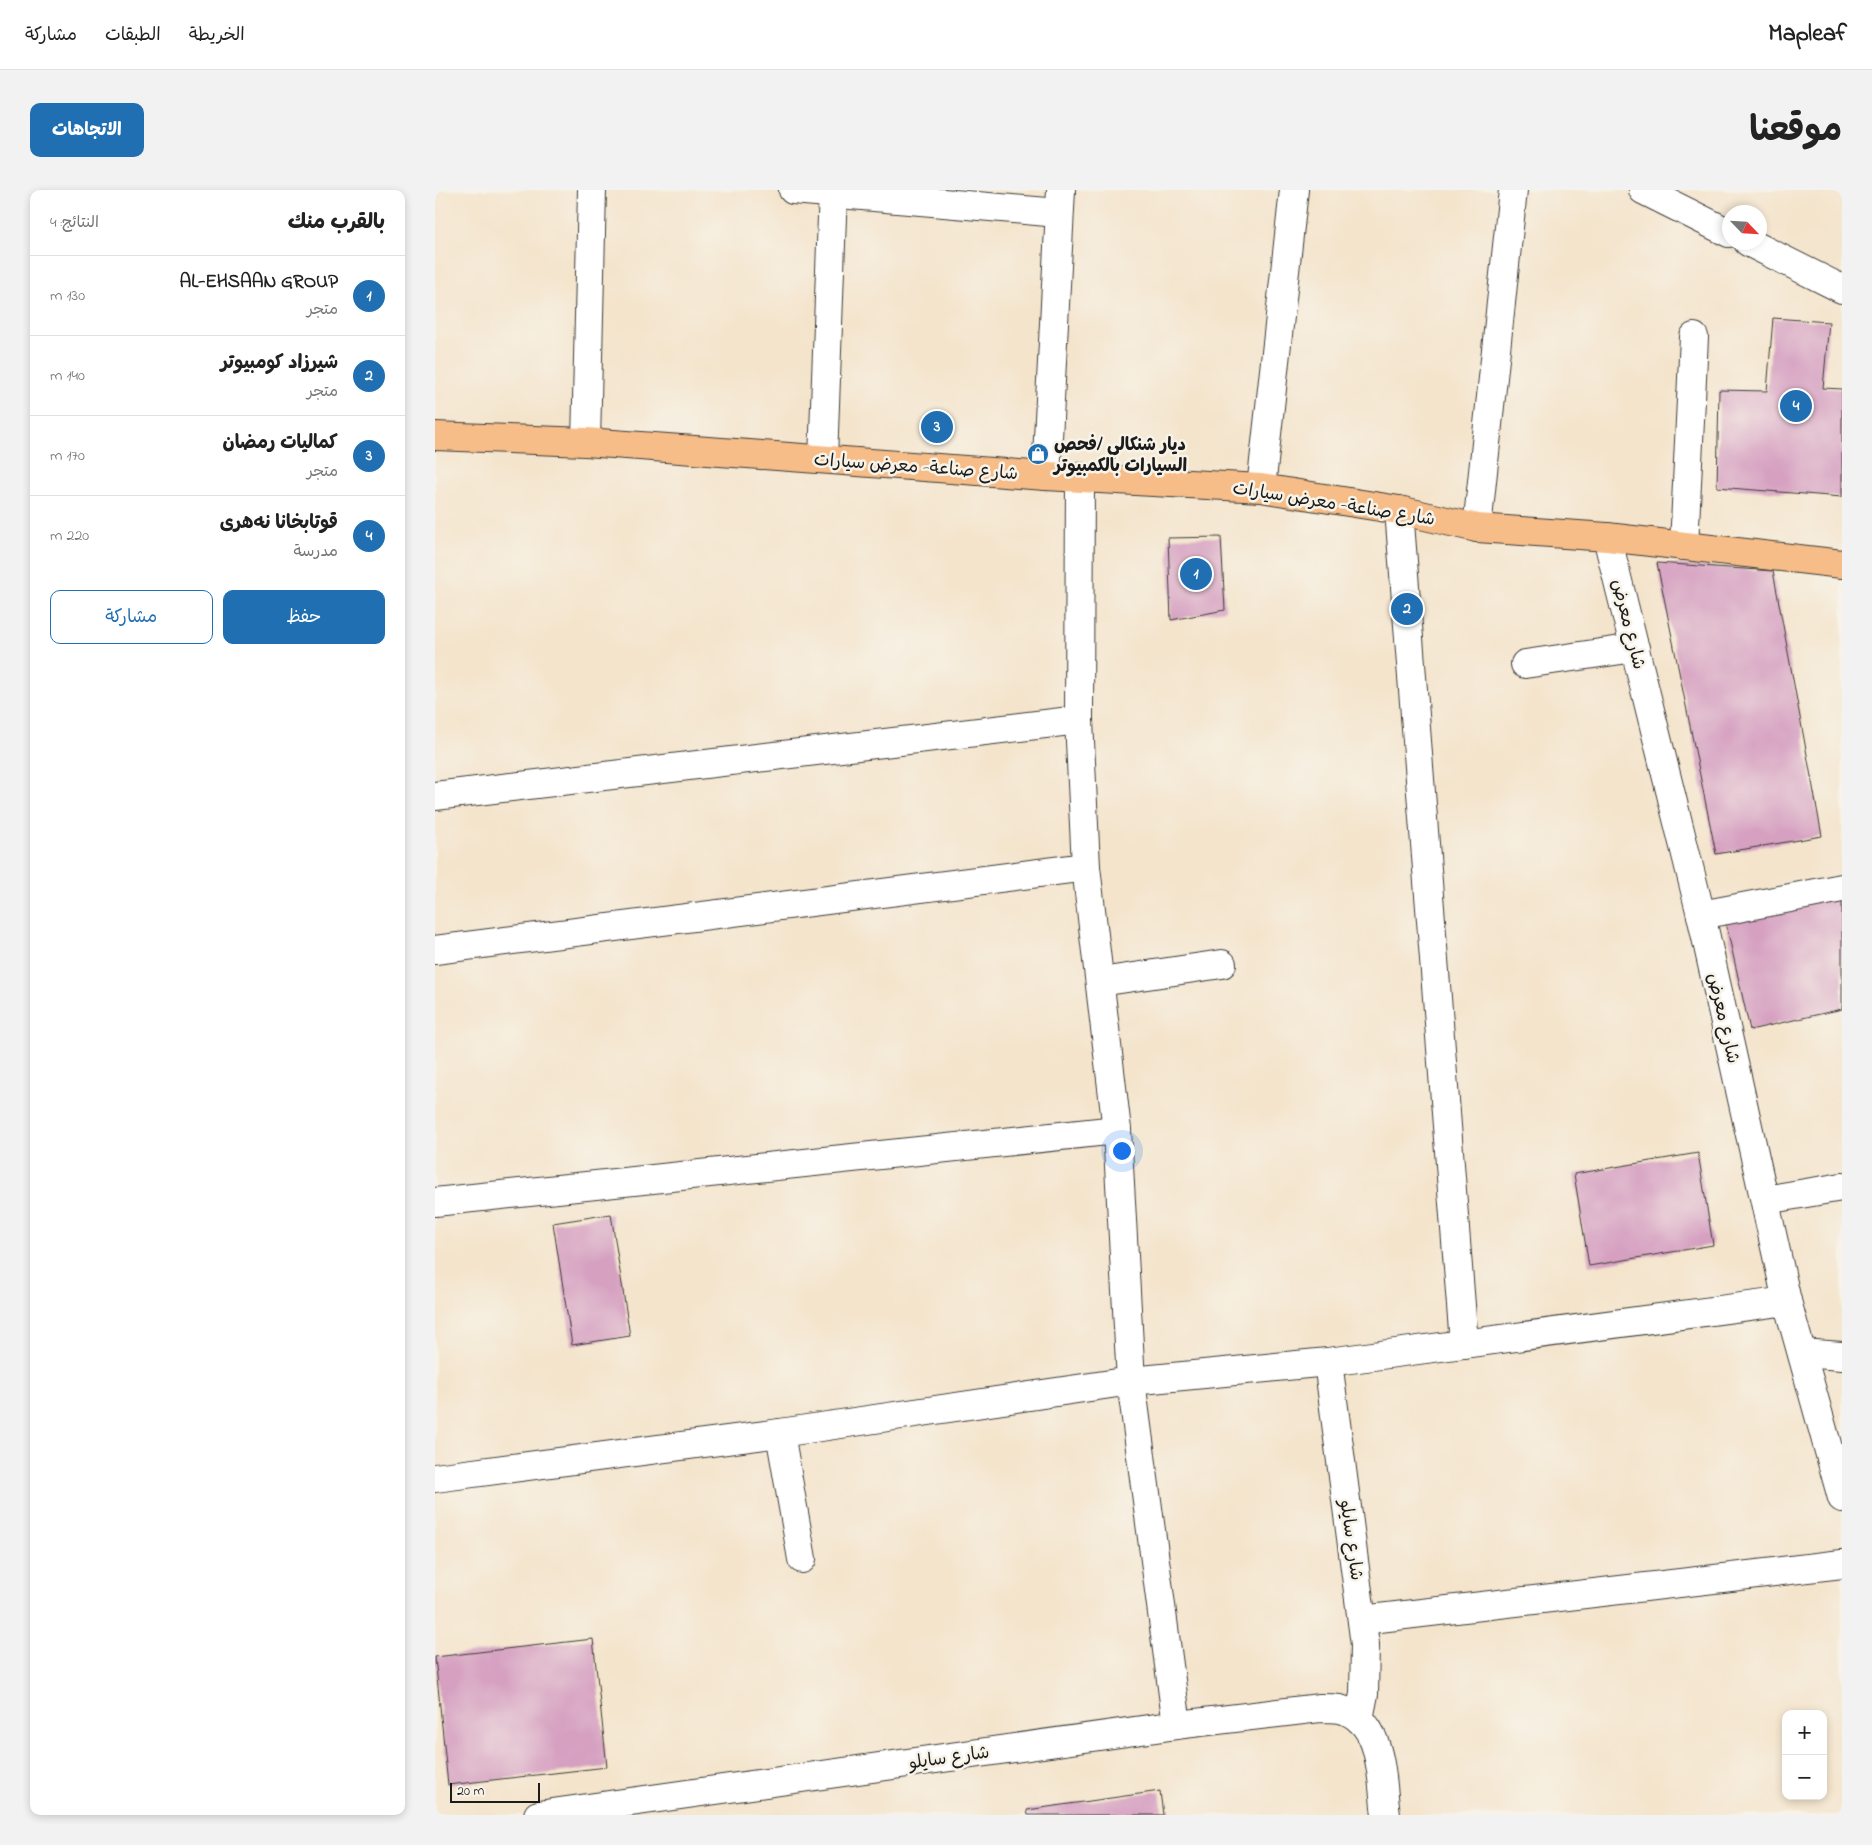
<!DOCTYPE html>
<html lang="ar">
<head>
<meta charset="utf-8">
<style>
  body { margin:0; font-family:"Indie Flower","Playpen Sans Arabic",sans-serif; background:#f2f2f2; color:#222; direction:rtl }
  .controls { position:absolute; right:15px; bottom:15px; display:grid; overflow:hidden; border-radius:10px; box-shadow:0 2px 8px #0003 }
  .controls button { width:45px; height:45px; display:grid; place-items:center; padding:0; border:0; border-bottom:1px solid #e0e0e0; background:#fff; color:#222; font:25px sans-serif }
  .compass { position:absolute; left:1287px; top:15px; width:45px; height:45px; border-radius:50%; background:#fff; box-shadow:0 2px 8px #0003; rotate:115deg }
  .scale { position:absolute; left:15px; bottom:12px; width:90px; box-sizing:border-box; padding-left:5px; border:2px solid #1c1c1c; border-top:0; font-size:14px; line-height:18px; white-space:nowrap; color:#1c1c1c; -webkit-text-stroke:4px #f7f3e8; paint-order:stroke }
  .you { position:absolute; left:686px; top:960px; width:18px; height:18px; margin:-12px; border:4px solid #fff; border-radius:50%; background:#1a73e8; box-shadow:0 0 0 8px #1a73e833 }
  .badge { display:grid; place-items:center; width:32px; height:32px; border-radius:50%; background:#1f6fb2; color:#fff; font-size:16px; font-weight:700 }
  .pin { position:absolute; translate:-50% -50%; border:2px solid #fff; box-shadow:0 1px 5px #0006 }
  .list { margin:0; padding:0; list-style:none }
  h2 { display:flex; justify-content:space-between; align-items:center; height:65px; margin:0; padding:0 20px; font-size:21px }
  h2 small { font-size:16px; font-weight:400; color:#767676 }
  .list li { display:grid; grid-template-columns:32px 1fr auto; gap:15px; align-items:center; box-sizing:border-box; height:80px; padding:0 20px; border-top:1px solid #e0e0e0 }
  .list b { display:block; font-size:19px; white-space:nowrap }
  .list p { margin:0; font-size:16px; white-space:nowrap; color:#767676 }
  .list em { font-size:16px; font-style:normal; color:#767676 }
  .actions { display:flex; gap:10px; padding:15px 20px }
  .actions a { flex:1; padding:11px 0; border:1px solid #1f6fb2; border-radius:10px; text-align:center; font-size:18px; color:#1f6fb2 }
  .actions .main { background:#1f6fb2; color:#fff }
  .map { position:relative; flex:none; width:1407px; height:1625px; overflow:hidden; direction:ltr; border-radius:10px }
  header { display:flex; align-items:center; gap:30px; box-sizing:border-box; height:70px; padding:0 25px; background:#fff; border-bottom:1px solid #e0e0e0 }
  header strong { font-size:24px }
  nav { display:flex; gap:28px; margin-inline-start:auto; font-size:18px }
  .intro { display:flex; align-items:center; justify-content:space-between; box-sizing:border-box; height:120px; padding:0 30px }
  h1 { margin:0; font-size:35px }
  .button { padding:12px 22px; border-radius:10px; background:#1f6fb2; color:#fff; font-size:18px; font-weight:700 }
  main { display:flex; gap:30px; padding:0 30px }
  aside { flex:1; background:#fff; border-radius:10px; box-shadow:0 2px 8px #0003 }
  .map>svg:first-child { display:block }
</style>
</head>
<body>
<header>
<strong>Mapleaf</strong>
<nav><a>الخريطة</a><a>الطبقات</a><a>مشاركة</a></nav>
</header>
<div class="intro"><h1>موقعنا</h1><a class="button">الاتجاهات</a></div>
<main>
<div class="map">
<svg width="1407" height="1625" viewBox="0 0 1407 1625">
  <rect width="100%" height="100%" fill="#f7f3e8"/>
  <filter id="ink" filterUnits="userSpaceOnUse"><feTurbulence type="fractalNoise" baseFrequency=".02" numOctaves="2"/><feDisplacementMap in="SourceGraphic" scale="10" xChannelSelector="R" yChannelSelector="G"/><feConvolveMatrix kernelMatrix="1 2 1 2 8 2 1 2 1" color-interpolation-filters="sRGB"/></filter>
  <filter id="wash" filterUnits="userSpaceOnUse"><feTurbulence type="fractalNoise" baseFrequency=".0096" numOctaves="4" result="noise"/><feDisplacementMap in="SourceGraphic" scale="20" xChannelSelector="R" yChannelSelector="G"/><feGaussianBlur stdDeviation="1.12" result="paint"/><feColorMatrix in="noise" values="0 0 0 0 0 0 0 0 0 0 0 0 0 0 0 0 0 1.4 0 .05"/><feComposite in="paint" operator="in"/></filter>
  <g filter="url(#wash)">
    <rect width="100%" height="100%" fill="#f4e4cc"/>
    <g id="blocks">
      <g fill="#d6a0c1">
        <polygon points="1338,128 1394,132 1388,198 1407,199 1407,307 1282,297 1284,200 1332,201"/>
        <polygon points="786,347 790,420 736,430 733,348"/>
        <polygon points="1222,373 1338,381 1387,646 1281,664"/>
        <polygon points="1407,702 1407,819 1315,840 1290,729"/>
        <polygon points="1263,963 1278,1055 1154,1076 1139,984"/>
        <polygon points="176,1024 195,1146 137,1155 118,1033"/>
        <polygon points="158,1449 172,1577 13,1595 0,1467"/>
        <polygon points="725,1601 728,1625 593,1625 592,1620"/>
      </g>
    </g>
  </g>
  <g filter="url(#ink)">
    <use href="#blocks" fill-opacity="0" stroke="#3c3a36" stroke-width="1"/>
    <g fill="none" stroke-linecap="round" stroke-linejoin="round">
      <g stroke="#3c3a36" stroke-width="30">
        <g id="minor">
          <polyline points="358,0 624,23"/>
          <polyline points="1208,0 1294,43"/>
          <polyline points="1313,52 1407,99"/>
          <polyline points="151,252 157,0"/>
          <polyline points="388,269 398,0"/>
          <polyline points="611,286 626,0"/>
          <polyline points="826,298 859,0"/>
          <polyline points="964,320 1029,1154"/>
          <polyline points="1042,338 1078,0"/>
          <polyline points="1172,347 1266,725 1352,1111 1407,1308"/>
          <polyline points="1249,356 1259,147"/>
          <polyline points="1090,474 1200,458"/>
          <polyline points="0,606 644,530"/>
          <polyline points="1266,725 1407,698"/>
          <polyline points="0,760 651,677"/>
          <polyline points="665,792 787,774"/>
          <polyline points="1330,1010 1407,997"/>
          <polyline points="0,1012 682,940"/>
          <polyline points="1367,1163 1407,1166"/>
          <polyline points="893,1172 930,1455 929,1504 924,1529"/>
          <polyline points="345,1243 367,1369"/>
          <polyline points="0,1288 345,1243 696,1191 682,940 651,677 644,530 645,287"/>
          <polyline points="927,1430 1407,1374"/>
          <polyline points="742,1535 696,1191 893,1172 1352,1111"/>
          <path d="M103,1625L742,1535L885,1518C891,1518 899,1518 905,1519C949,1530 946,1589 951,1625"/>
        </g>
      </g>
      <g stroke="#3c3a36" stroke-width="30">
        <polyline id="major" points="0,246 151,252 611,286 826,298 964,320 1042,338 1172,347 1407,374"/>
      </g>
      <use href="#minor" stroke="#fff" stroke-width="28"/>
      <use href="#major" stroke="#f7bd88" stroke-width="28"/>
    </g>
  </g>
  <defs>
    <g id="shop-disc" transform="scale(1.125)"><circle r="9.5" fill="#1f6fb2" stroke="#f7f3e8"/><path d="M-5-2.5h2.3a2.7 3.5 0 0 1 5.4 0H5L5.5 6h-11ZM-1.5-2.5h3a1.5 2.3 0 0 0-3 0Z" fill="#fff"/></g>
  </defs>
  <g fill-rule="evenodd">
    <use href="#shop-disc" x="603" y="264"/>
  </g>
  <g text-anchor="middle" stroke-width="5" stroke-linejoin="round" paint-order="stroke">
    <g font-size="18" font-weight="bold" fill="#1c1c1c" stroke="#f7f3e8" text-anchor="start">
      <text x="619" y="260">ديار شنكالي /فحص<tspan x="619" dy="21">السيارات بالكمبيوتر</tspan></text>
    </g>
    <g font-size="18" fill="#1c1c1c" stroke="#f7f3e8">
      <text transform="translate(481 276) rotate(4)" y="6">شارع صناعة- معرض سيارات</text>
      <text transform="translate(899 313) rotate(9)" y="6">شارع صناعة- معرض سيارات</text>
      <text transform="translate(1194 434) rotate(76)" y="6">شارع معرض</text>
      <text transform="translate(1289 828) rotate(77)" y="6">شارع معرض</text>
      <text transform="translate(917 1350) rotate(82)" y="6">شارع سايلو</text>
      <text transform="translate(514 1567) rotate(-8)" y="6">شارع سايلو</text>
    </g>
  </g>
</svg>
<div class="controls">
<button>+</button>
<button>−</button>
</div>
<svg class="compass" viewBox="-18 -18 36 36"><path d="M0-13l5 13h-10z" fill="#e53935"/><path d="M0 13l5-13h-10z" fill="#767676"/></svg>
<div class="scale">20 m</div>
<div class="you"></div>
<div class="pin badge" style="left:761px;top:384px">1</div>
<div class="pin badge" style="left:972px;top:419px">2</div>
<div class="pin badge" style="left:502px;top:237px">3</div>
<div class="pin badge" style="left:1361px;top:216px">4</div>
</div>
<aside>
<h2>بالقرب منك<small>النتائج: 4</small></h2>
<ul class="list">
<li><span class="badge">1</span><div><b>AL-EHSAAN GROUP</b><p>متجر</p></div><em>130 m</em></li>
<li><span class="badge">2</span><div><b>شيرزاد كومبيوتر</b><p>متجر</p></div><em>140 m</em></li>
<li><span class="badge">3</span><div><b>كماليات رمضان</b><p>متجر</p></div><em>170 m</em></li>
<li><span class="badge">4</span><div><b>قوتابخانا نەهری</b><p>مدرسة</p></div><em>220 m</em></li>
</ul>
<div class="actions"><a class="main">حفظ</a><a>مشاركة</a></div>
</aside>
</main>
</body>
</html>
